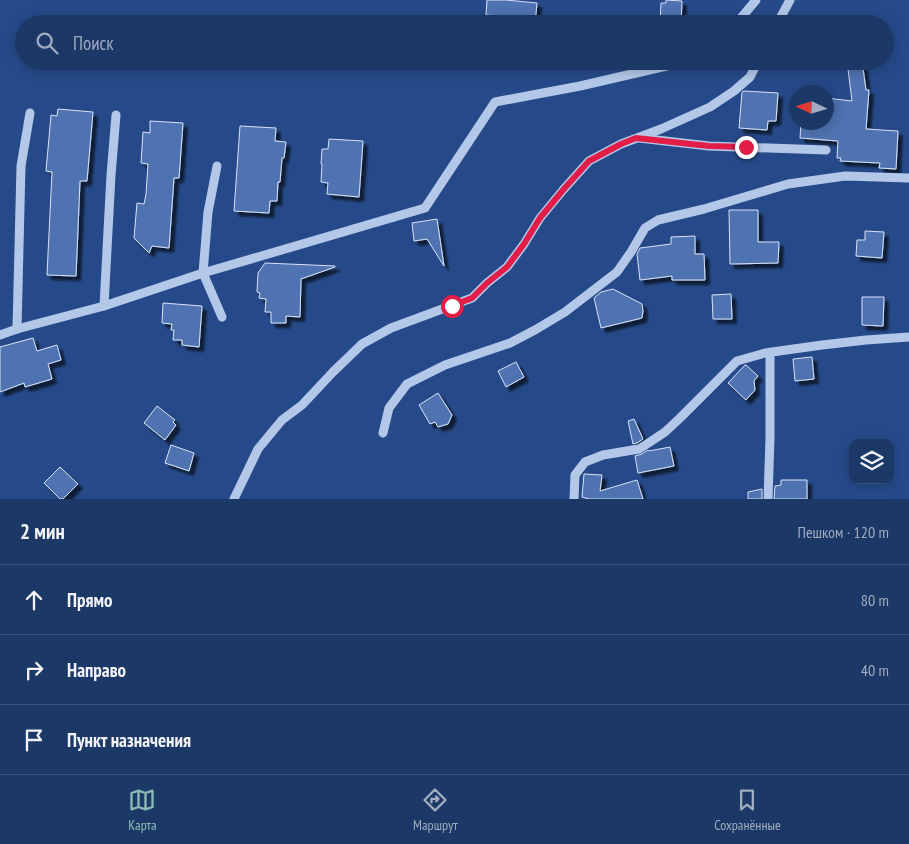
<!DOCTYPE html>
<html lang="ru">
<head>
<meta charset="utf-8">
<style>
  body { margin:0; font-family:"PT Sans Narrow",sans-serif; background:#294370; color:#f1f3f6 }
  .controls { position:absolute; right:15px; bottom:15px; display:grid; overflow:hidden; border-radius:10px; box-shadow:0 2px 12px #0003 }
  .controls button { width:45px; height:45px; display:grid; place-items:center; padding:0; border:0; border-bottom:1px solid #3a527b; background:#1c3867; color:#f1f3f6; font:25px sans-serif }
  .compass { position:absolute; left:789px; top:85px; width:45px; height:45px; border-radius:50%; background:#1c3867; box-shadow:0 2px 12px #0003; rotate:274deg }
  .stop { position:absolute; width:15px; height:15px; margin:-11px; border:4px solid #e11d48; border-radius:50%; background:#fff }
  .stop.end { background:#e11d48; border-color:#fff; box-shadow:0 1px 5px #0008 }
  .list { margin:0; padding:0; list-style:none }
  h2 { display:flex; justify-content:space-between; align-items:center; height:65px; margin:0; padding:0 20px; font-size:21px }
  h2 small { font-size:16px; font-weight:400; color:#a0acc0 }
  .list li { display:grid; grid-template-columns:32px 1fr auto; gap:15px; align-items:center; box-sizing:border-box; height:70px; padding:0 20px; border-top:1px solid #3a527b }
  .list b { display:block; font-size:19px; white-space:nowrap }
  .list em { font-size:16px; font-style:normal; color:#a0acc0 }
  .icon { flex:none; width:28px; height:28px; fill:none; stroke:currentColor; stroke-width:2; stroke-linecap:round; stroke-linejoin:round }
  .map { position:relative; flex:none; width:909px; height:499px; overflow:hidden }
  .search { position:absolute; background:#1c3867; box-shadow:0 2px 12px #0003; left:15px; right:15px; top:15px; height:55px; display:flex; align-items:center; gap:12px; box-sizing:border-box; padding:0 18px; border-radius:28px; color:#a0acc0; font-size:19px }
  .sheet { height:275px; background:#1c3867 }
  nav { display:flex; justify-content:space-around; align-items:center; box-sizing:border-box; height:70px; border-top:1px solid #3a527b; background:#1c3867; font-size:14px; color:#a0acc0 }
  nav a { display:grid; justify-items:center; gap:2px }
  nav .on { color:#8bbbb9 }
  .map>svg:first-child { display:block }
</style>
</head>
<body>
<div class="map">
<svg width="909" height="499" viewBox="0 0 909 499">
  <defs>
    <filter id="shadow"><feDropShadow dx="4.5" dy="4.5" stdDeviation="1" flood-color="#0009"/></filter>
  </defs>
  <rect width="100%" height="100%" fill="#264a89"/>
  <g fill="#4f73b1" stroke="#d7e3f7" filter="url(#shadow)">
    <polygon points="487,0 506,0 537,3 535,24 495,24 496,16 486,15"/>
    <polygon points="666,0 682,1 681,24 660,24 661,3 666,3"/>
    <polygon points="847,61 862,61 866,90 869,90 866,129 898,131 896,169 879,168 880,163 840,161 841,158 837,158 838,141 800,138 801,122 826,122 826,98 852,101"/>
    <polygon points="744,91 778,93 776,121 768,121 767,130 739,128 742,92"/>
    <polygon points="58,109 93,112 87,181 80,181 76,276 47,275 52,172 46,171 51,115 57,116"/>
    <polygon points="150,121 183,123 179,178 174,178 169,248 152,246 149,253 134,238 137,203 144,204 146,194 148,164 141,163 143,132 150,133"/>
    <polygon points="240,126 276,128 275,141 286,142 284,158 282,158 280,182 278,182 277,201 270,201 269,213 234,211"/>
    <polygon points="329,139 363,141 359,197 327,194 328,183 321,182 322,164 321,164 322,149 328,149"/>
    <polygon points="729,210 758,210 758,242 779,242 778,263 730,264"/>
    <polygon points="437,219 444,266 427,239 414,241 412,223"/>
    <polygon points="865,231 884,232 882,258 856,256 857,240 865,240"/>
    <polygon points="695,236 695,254 704,254 705,280 672,280 672,276 640,280 637,254 640,248 671,244 671,237"/>
    <polygon points="265,263 335,266 335,267 301,279 300,317 286,316 286,323 271,323 271,312 265,312 266,299 259,298 260,293 257,292 258,273"/>
    <polygon points="613,289 642,304 643,311 642,318 601,328 594,298 601,292"/>
    <polygon points="731,294 732,319 713,319 712,295"/>
    <polygon points="862,297 884,297 883,326 862,325"/>
    <polygon points="163,303 202,306 199,347 182,345 182,340 173,340 174,330 171,330 172,324 162,323"/>
    <polygon points="33,338 37,351 57,345 61,360 48,364 52,379 25,387 24,383 0,392 0,347"/>
    <polygon points="812,357 814,379 795,381 793,359"/>
    <polygon points="516,362 524,377 506,387 498,371"/>
    <polygon points="745,365 746,365 758,376 754,381 755,390 746,400 728,383"/>
    <polygon points="438,393 452,415 448,424 438,427 435,422 430,424 419,405"/>
    <polygon points="157,406 175,420 173,422 176,425 165,440 144,423"/>
    <polygon points="634,419 643,439 637,443 633,444 628,421"/>
    <polygon points="171,445 194,453 189,471 165,463"/>
    <polygon points="670,447 674,466 638,473 635,456 642,454 648,450 649,451"/>
    <polygon points="60,467 78,484 63,499 60,499 44,483"/>
    <polygon points="584,474 602,475 600,491 637,480 643,499 589,499 582,497"/>
    <polygon points="781,480 807,480 807,499 774,499 775,486 781,485"/>
    <polygon points="762,489 762,499 748,499 748,492"/>
  </g>
  <g fill="none" stroke-linecap="round" stroke-linejoin="round">
    <g stroke="#b3c8e9" stroke-width="9">
      <polyline points="736,24 756,0"/>
      <polyline points="777,24 790,0"/>
      <polyline points="639,138 709,146 826,150"/>
      <polyline points="217,166 208,212 203,273 222,317"/>
      <polyline points="104,306 111,175 116,115"/>
      <polyline points="17,329 21,166 30,113"/>
      <polyline points="0,335 17,329 104,306 203,273 425,208 495,102 580,86 688,61"/>
      <polyline points="383,433 389,408 407,384 445,365 510,343 535,330 565,312 617,272 631,252 645,228 658,220 704,209 788,184 845,176 909,178"/>
      <polyline points="234,499 258,449 282,420 302,405 333,372 362,344 391,328 472,298 487,283 507,267 524,244 540,218 563,190 589,161 621,144 661,129 710,107 734,91 750,77 758,61"/>
      <polyline points="574,499 575,475 585,462 603,455 639,449 650,442 665,432 680,418 737,361 765,353 822,345 866,340 909,337"/>
      <polyline points="768,499 770,438 770,353"/>
    </g>
  </g>
  <g fill="none" stroke-linecap="round" stroke-linejoin="round">
    <polyline stroke="#e11d48" stroke-width="6" points="452,306 472,298 487,283 507,267 524,244 540,218 563,190 589,161 621,144 636,138 709,146 746,147"/>
  </g>
</svg>
<div class="controls">
<button><svg class="icon" aria-label="layers" viewBox="0 0 24 24"><path d="M12 4l9 5-9 5-9-5zM3 14l9 5 9-5"/></svg></button>
</div>
<svg class="compass" viewBox="-18 -18 36 36"><path d="M0-13l5 13h-10z" fill="#e53935"/><path d="M0 13l5-13h-10z" fill="#a0acc0"/></svg>
<div class="stop" style="left:452px;top:306px"></div>
<div class="stop end" style="left:746px;top:147px"></div>
<div class="search"><svg class="icon" aria-label="search" viewBox="0 0 24 24"><circle cx="10" cy="10" r="6"/><path d="M15 15l6 6"/></svg>Поиск</div>
</div>
<section class="sheet">
<h2>2 мин<small>Пешком · 120 m</small></h2>
<ul class="list">
<li><svg class="icon" aria-label="ahead" viewBox="0 0 24 24"><path d="M12 20V5M6 11l6-6 6 6"/></svg><div><b>Прямо</b></div><em>80 m</em></li>
<li><svg class="icon" aria-label="right" viewBox="0 0 24 24"><path d="M7 20v-9h11M14 6l5 5-5 5"/></svg><div><b>Направо</b></div><em>40 m</em></li>
<li><svg class="icon" aria-label="arrive" viewBox="0 0 24 24"><path d="M6 21V4h12l-3 4 3 4H6"/></svg><div><b>Пункт назначения</b></div></li>
</ul>
</section>
<nav>
<a class="on"><svg class="icon" aria-label="map" viewBox="0 0 24 24"><path d="M3 6l6-2 6 2 6-2v14l-6 2-6-2-6 2zM9 4v14M15 6v14"/></svg>Карта</a>
<a><svg class="icon" aria-label="directions" viewBox="0 0 24 24"><path d="M12 3l9 9-9 9-9-9zM9 14v-3h6M13 9l2 2-2 2"/></svg>Маршрут</a>
<a><svg class="icon" aria-label="saved" viewBox="0 0 24 24"><path d="M7 4h10v16l-5-4-5 4z"/></svg>Сохранённые</a>
</nav>
</body>
</html>
